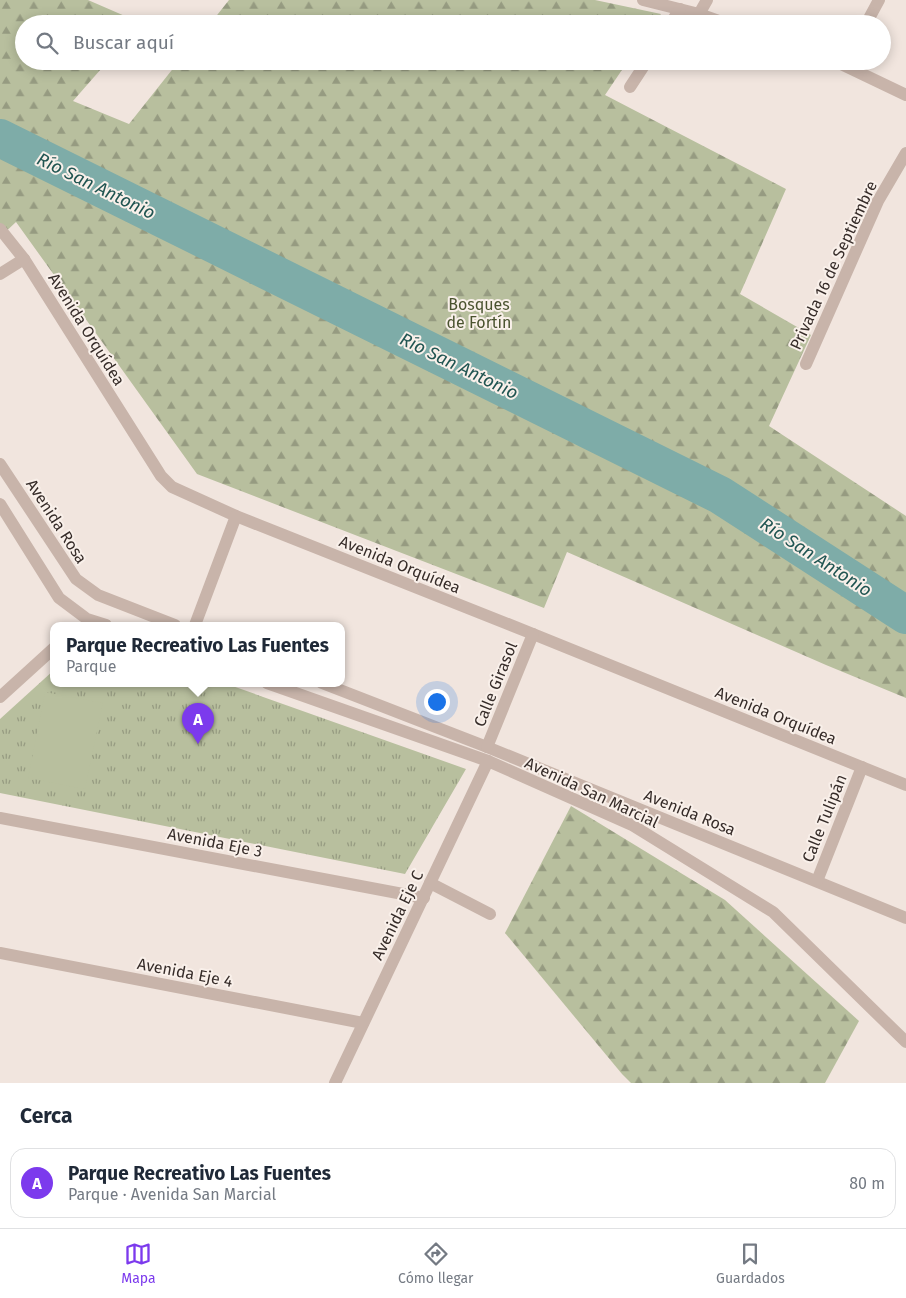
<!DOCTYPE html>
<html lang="es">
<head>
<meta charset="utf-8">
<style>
  body { margin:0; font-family:"Fira Sans",sans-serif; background:#f2f2f3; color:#1f2937 }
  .you { position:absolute; left:436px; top:701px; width:18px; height:18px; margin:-12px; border:4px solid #fff; border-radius:50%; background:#1a73e8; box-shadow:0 0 0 8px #1a73e833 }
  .badge { display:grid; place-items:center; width:32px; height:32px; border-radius:50%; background:#7c3aed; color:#fff; font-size:16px; font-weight:700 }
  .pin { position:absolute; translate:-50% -41px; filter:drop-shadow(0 1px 2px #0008) }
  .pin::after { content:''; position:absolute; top:26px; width:18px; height:15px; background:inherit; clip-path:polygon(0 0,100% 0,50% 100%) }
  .popup { position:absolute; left:50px; top:622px; width:295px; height:65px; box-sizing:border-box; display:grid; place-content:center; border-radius:10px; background:#fff; filter:drop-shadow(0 1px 4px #0005); font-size:16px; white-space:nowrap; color:#747a83 }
  .popup b { font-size:19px; color:#1f2937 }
  .popup::after { content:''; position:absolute; left:50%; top:100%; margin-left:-10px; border:10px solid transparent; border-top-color:#fff }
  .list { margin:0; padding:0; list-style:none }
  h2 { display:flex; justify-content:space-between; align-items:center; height:65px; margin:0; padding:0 20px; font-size:21px }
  h2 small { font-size:16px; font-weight:400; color:#747a83 }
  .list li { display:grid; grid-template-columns:32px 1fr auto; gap:15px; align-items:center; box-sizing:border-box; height:70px; margin:0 10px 10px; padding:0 10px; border:1px solid #e0e1e3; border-radius:15px }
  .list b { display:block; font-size:19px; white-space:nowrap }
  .list p { margin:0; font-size:16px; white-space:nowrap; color:#747a83 }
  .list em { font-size:16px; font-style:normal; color:#747a83 }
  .icon { flex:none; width:28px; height:28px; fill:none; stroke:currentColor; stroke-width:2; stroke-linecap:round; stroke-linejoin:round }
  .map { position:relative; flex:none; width:906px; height:1083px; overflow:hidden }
  .search { position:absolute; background:#fff; box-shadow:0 2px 12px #0003; left:15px; right:15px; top:15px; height:55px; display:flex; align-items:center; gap:12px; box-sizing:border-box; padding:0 18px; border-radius:28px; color:#747a83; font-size:19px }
  .sheet { height:145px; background:#fff }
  nav { display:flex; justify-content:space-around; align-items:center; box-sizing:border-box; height:70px; border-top:1px solid #e0e1e3; background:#fff; font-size:14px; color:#747a83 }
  nav a { display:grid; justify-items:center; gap:2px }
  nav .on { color:#7c3aed }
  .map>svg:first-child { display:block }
</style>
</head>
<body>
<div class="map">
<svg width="906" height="1083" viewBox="0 0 906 1083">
  <defs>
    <pattern id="forest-firs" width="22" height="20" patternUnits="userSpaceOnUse" patternTransform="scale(1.25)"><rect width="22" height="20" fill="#b8bf9e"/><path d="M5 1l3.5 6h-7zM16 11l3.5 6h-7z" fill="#969b81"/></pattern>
    <pattern id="park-tufts" width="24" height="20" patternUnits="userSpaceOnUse" patternTransform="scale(1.25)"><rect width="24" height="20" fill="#b8bf9e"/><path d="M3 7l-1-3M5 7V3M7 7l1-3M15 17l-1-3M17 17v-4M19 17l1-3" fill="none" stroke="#969b81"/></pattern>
  </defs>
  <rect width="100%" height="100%" fill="#f1e5de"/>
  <g fill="url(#forest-firs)">
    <polygon points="0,0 88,0 141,23 24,24 24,61 108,61 73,101 129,124 179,61 628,61 605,95 786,189 740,294 811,335 769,426 906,516 906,698 826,665 567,552 544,608 197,474 16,222 0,237"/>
    <polygon points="229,0 595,0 661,14 654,24 210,24"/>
    <polygon points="571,806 725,900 859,1021 825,1083 631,1083 622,1074 505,933"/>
  </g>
  <polygon fill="url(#park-tufts)" points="54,670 54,683 224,683 466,769 405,874 0,793 0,719"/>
  <polygon fill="#b8bf9e" points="45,692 103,703 85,789 28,778"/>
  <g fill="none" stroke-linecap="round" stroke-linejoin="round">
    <polyline stroke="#7eaca8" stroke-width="38" points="0,138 720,495 906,615"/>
    <g stroke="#c8b4aa" stroke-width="12">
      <polyline points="643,0 699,14 727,24"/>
      <polyline points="699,14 707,0"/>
      <polyline points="670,24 680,9"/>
      <polyline points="866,24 879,0"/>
      <polyline points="835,61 906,95"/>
      <polyline points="630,87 647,61"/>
      <polyline points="0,229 24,259 161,476 172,487 236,516 533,634 906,785"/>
      <polyline points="0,274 24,259"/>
      <polyline points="806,364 878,201 906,153"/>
      <polyline points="0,464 76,579 98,595 175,625"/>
      <polyline points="0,504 59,598 87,619 106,625"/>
      <polyline points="195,625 236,516"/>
      <polyline points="267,683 488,761 632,825 773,912 906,1042"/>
      <polyline points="322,683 487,747 906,918"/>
      <polyline points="0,697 54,648"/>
      <polyline points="487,747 533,634"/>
      <polyline points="0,818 424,898"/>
      <polyline points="817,881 862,767"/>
      <polyline points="430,883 490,914"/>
      <polyline points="0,953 363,1023"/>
      <polyline points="335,1083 488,761"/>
    </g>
  </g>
  <g text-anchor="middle" stroke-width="4" stroke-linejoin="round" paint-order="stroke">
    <g font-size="16" fill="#362c29" stroke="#f9f0ea">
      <text transform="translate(833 265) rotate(-65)" y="6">Privada 16 de Septiembre</text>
      <text transform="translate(87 329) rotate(58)" y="6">Avenida Orquídea</text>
      <text transform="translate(57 521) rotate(57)" y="6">Avenida Rosa</text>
      <text transform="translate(400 564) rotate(22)" y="6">Avenida Orquídea</text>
      <text transform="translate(495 684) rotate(-68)" y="6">Calle Girasol</text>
      <text transform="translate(776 715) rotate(22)" y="6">Avenida Orquídea</text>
      <text transform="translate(592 792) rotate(25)" y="6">Avenida San Marcial</text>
      <text transform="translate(690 812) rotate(22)" y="6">Avenida Rosa</text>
      <text transform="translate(824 818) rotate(-68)" y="6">Calle Tulipán</text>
      <text transform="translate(215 842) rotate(11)" y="6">Avenida Eje 3</text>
      <text transform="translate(397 915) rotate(-64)" y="6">Avenida Eje C</text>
      <text transform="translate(185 972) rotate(11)" y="6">Avenida Eje 4</text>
    </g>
    <g font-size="16" fill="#4a532f" stroke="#f9f0ea">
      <text x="479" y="310">Bosques<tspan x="479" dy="18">de Fortín</tspan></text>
    </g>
    <g font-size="18" font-style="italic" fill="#215552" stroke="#f9f0ea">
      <text transform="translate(96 186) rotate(26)" y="6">Río San Antonio</text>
      <text transform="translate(459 366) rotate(26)" y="6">Río San Antonio</text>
      <text transform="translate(816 557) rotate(33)" y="6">Río San Antonio</text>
    </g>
  </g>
</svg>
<div class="you"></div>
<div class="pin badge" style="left:198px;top:744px">A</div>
<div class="popup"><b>Parque Recreativo Las Fuentes</b>Parque</div>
<div class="search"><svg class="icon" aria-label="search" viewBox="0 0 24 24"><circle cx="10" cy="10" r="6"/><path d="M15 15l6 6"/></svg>Buscar aquí</div>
</div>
<section class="sheet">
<h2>Cerca<small></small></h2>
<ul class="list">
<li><span class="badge">A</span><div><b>Parque Recreativo Las Fuentes</b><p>Parque · Avenida San Marcial</p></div><em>80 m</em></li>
</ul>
</section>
<nav>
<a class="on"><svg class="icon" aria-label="map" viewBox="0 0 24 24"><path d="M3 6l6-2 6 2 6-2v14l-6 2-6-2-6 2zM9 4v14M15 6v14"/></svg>Mapa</a>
<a><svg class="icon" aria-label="directions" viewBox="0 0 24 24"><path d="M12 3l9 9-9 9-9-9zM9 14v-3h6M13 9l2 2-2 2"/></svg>Cómo llegar</a>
<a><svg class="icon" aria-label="saved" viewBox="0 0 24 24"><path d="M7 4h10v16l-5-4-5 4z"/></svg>Guardados</a>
</nav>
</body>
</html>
